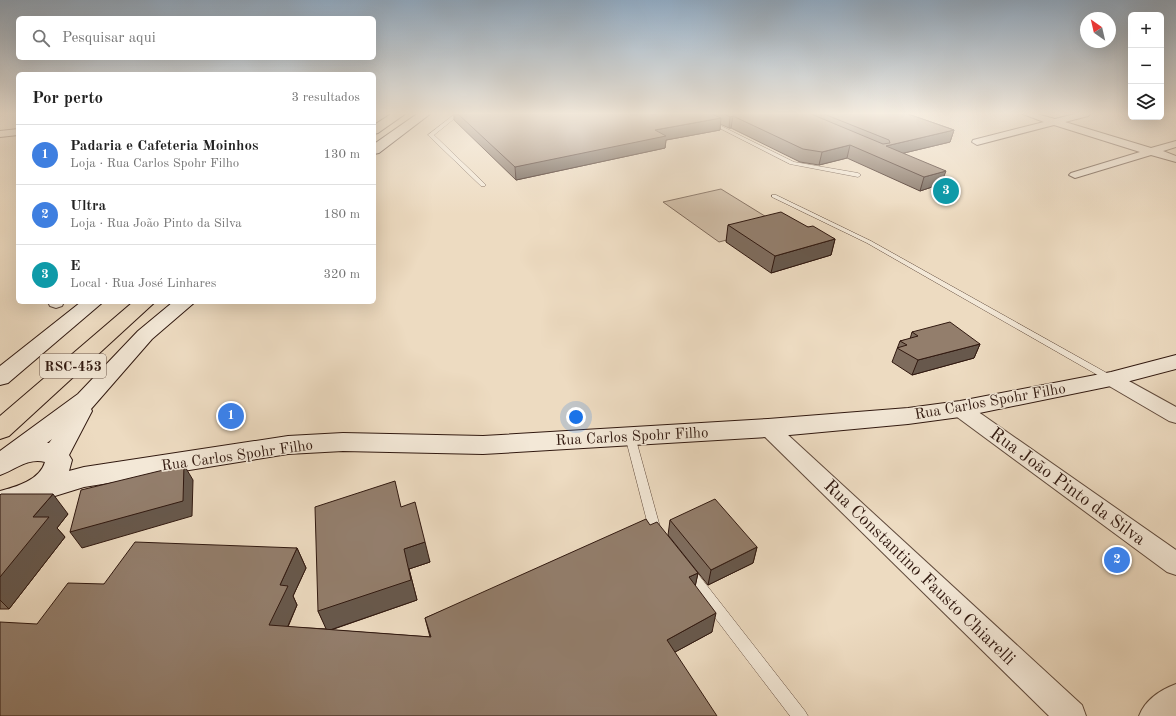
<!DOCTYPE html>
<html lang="pt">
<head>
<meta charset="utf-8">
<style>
  body { margin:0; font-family:"Old Standard TT",serif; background:#f6f6f6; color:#222 }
  .controls { position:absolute; right:12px; top:12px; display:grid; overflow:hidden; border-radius:6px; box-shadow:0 4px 16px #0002 }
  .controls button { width:36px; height:36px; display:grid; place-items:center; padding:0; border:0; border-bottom:1px solid #e0e0e0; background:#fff; color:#222; font:20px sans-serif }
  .compass { position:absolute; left:1080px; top:12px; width:36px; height:36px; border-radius:50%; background:#fff; box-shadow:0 4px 16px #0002; rotate:326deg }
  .you { position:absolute; left:576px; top:417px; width:14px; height:14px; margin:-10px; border:3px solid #fff; border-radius:50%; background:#1a73e8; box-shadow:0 0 0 6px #1a73e833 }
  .badge { display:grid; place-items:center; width:26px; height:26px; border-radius:50%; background:#8f2418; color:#fff; font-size:13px; font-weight:700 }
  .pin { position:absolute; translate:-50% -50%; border:2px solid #fff; box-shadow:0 1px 4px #0006 }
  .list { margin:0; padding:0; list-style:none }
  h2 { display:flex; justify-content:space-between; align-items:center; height:52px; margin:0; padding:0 16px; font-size:17px }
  h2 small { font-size:13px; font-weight:400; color:#767676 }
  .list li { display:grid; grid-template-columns:26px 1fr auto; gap:12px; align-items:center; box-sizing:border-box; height:60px; padding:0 16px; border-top:1px solid #e0e0e0 }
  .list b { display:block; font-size:15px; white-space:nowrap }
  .list p { margin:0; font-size:13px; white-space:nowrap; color:#767676 }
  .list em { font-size:13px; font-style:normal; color:#767676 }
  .icon { flex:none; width:22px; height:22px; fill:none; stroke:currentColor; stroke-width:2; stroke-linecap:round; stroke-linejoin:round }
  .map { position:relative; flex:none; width:1176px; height:716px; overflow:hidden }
  .search { position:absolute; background:#fff; box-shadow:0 4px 16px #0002; left:16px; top:16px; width:360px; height:44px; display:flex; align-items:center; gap:10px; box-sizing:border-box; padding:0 14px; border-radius:6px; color:#767676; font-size:15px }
  .panel { position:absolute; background:#fff; box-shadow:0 4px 16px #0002; left:16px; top:72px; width:360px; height:232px; border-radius:6px }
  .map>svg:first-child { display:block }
</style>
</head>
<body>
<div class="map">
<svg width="1176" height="716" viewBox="0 0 1176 716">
  <rect width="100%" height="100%" fill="#eddbc1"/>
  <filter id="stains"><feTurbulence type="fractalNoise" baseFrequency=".005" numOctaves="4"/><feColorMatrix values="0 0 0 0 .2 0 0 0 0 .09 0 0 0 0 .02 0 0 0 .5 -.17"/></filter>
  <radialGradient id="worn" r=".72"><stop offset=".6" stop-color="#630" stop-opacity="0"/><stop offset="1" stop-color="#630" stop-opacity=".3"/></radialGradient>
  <polygon fill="#cdbaa3" stroke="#7f6a5a" points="721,189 781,226 719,242 663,202"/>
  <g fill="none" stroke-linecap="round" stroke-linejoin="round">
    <g stroke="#604a3c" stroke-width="1">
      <g id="lane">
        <polygon points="455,114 460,114 434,135 485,184 485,186 481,186 428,135"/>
        <polygon points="692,114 697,114 794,162 858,173 861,175 858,177 790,164"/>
        <polygon points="772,195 776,195 871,241 1114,377 1116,379 1111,382 1108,381 867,243 772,197"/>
        <path d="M630,432L634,433L635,436L660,527L664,533L662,537C655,539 652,535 649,529L625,436L626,433Z"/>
        <polygon points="689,567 694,569 805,711 808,716 790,716 684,577 683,573 684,569"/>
      </g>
    </g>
    <g stroke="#604a3c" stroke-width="2">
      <g id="street">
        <polygon points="1023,114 1037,114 1055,119 1075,114 1090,114 1088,116 1065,122 1151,148 1176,141 1176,147 1163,151 1176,156 1176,162 1151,155 1075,178 1069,175 1071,173 1140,152 1054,125 977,145 972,142 973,140 1044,122"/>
        <polygon points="18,129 18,135 0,137 0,131"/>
        <polygon points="48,302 64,302 62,306 56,308 50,306"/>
        <polygon points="1111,373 1118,375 1176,407 1176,423 1169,421 1104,383 1102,379 1104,375"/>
        <polygon points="960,402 967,404 1176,550 1176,575 1167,572 953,414 950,409 953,404"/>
        <polygon points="768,421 775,423 1082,705 1086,716 1049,716 761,433 758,428 761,423"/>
        <path d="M1176,684V716H1139C1145,700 1160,690 1176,684Z"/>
      </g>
    </g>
    <g stroke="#311910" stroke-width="2">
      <g id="secondary">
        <polygon points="417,114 430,114 379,153 374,154 374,144"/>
        <polygon points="81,302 103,302 8,383 0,385 0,366"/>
        <path d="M173,302H195L152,339L91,409L92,411L69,455L72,460L69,471L84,467L288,436L343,433L483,436L768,419L908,408L960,401L1111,372L1176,355V369L1111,386L960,417L908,424L768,437L483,454L343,451L288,454L84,487L0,513V491C16,487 40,480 45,462C29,457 14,470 0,475V451L78,394L138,331ZM52,439L49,443H47Z"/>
      </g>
    </g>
    <g stroke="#311910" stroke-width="2">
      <g id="highway">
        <polygon points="391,114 405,114 378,133 374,134 374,125"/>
        <polygon points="133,302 155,302 9,436 0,439 0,416"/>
      </g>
    </g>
    <use href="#lane" fill="#f3e8d7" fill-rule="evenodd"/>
    <use href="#street" fill="#f3e8d7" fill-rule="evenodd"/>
    <use href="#secondary" fill="#f3e8d7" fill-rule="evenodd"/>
    <use href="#highway" fill="#eddbc1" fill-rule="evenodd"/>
  </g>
  <g fill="#7e6c5d" stroke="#311910">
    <polygon points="454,114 908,114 954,130 950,142 904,153 941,184 920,191 847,158 819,165 800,162 731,128 729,128 720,124 720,130 666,140 665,148 516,180 454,120"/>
    <polygon points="728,225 808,227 835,239 831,255 771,273 726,242"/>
    <polygon points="912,332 980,344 974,358 912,375 892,362 900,341 910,339"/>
    <polygon points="0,495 68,514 57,528 65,537 9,609 0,609"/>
    <polygon points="402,507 430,562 409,569 417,600 331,630 430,637 425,618 650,525 698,573 695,586 712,632 675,652 37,624 104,584 297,548 306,568 293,596 297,605 288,627 327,629 318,611"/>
    <polygon points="670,520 757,547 753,563 708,585 668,535"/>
  </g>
  <g fill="#67584c" stroke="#311910">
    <polygon points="733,116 731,128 729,128 730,117"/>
    <polygon points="721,118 720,130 666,140 665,148 516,180 515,167 655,130"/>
    <polygon points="954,130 950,142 883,158 886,146"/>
    <polygon points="850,145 847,158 819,165 822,152"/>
    <polygon points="946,171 941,184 920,191 924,177"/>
    <polygon points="835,239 831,255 771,273 775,256"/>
    <polygon points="980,344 974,358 912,375 918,360"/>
    <polygon points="184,465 193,480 192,516 82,548 70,532"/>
    <polygon points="53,494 68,514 57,528 65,537 9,609 0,600 0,577 33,517"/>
    <polygon points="425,542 430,562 409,569 417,600 327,631 318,611 404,549"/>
    <polygon points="757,547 753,563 708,585 711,570"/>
    <polygon points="297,548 306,568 293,596 297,605 280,644 269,625 280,585"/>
    <polygon points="698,573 694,592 689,577"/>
    <polygon points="716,613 712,632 664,658 667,640"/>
  </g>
  <g fill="#937e6c" stroke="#311910">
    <polygon points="458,114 650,114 652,115 656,114 712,114 721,118 655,130 666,136 515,167"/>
    <polygon points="724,114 811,114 883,144 890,143 889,140 824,114 908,114 954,130 886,146 946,171 924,177 850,145 822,152 803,149 733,116 730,117"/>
    <polygon points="781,212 808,227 813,226 835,239 775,256 728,225"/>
    <polygon points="950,322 980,344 918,360 897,348 907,345 900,341 918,336 912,332"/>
    <polygon points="184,465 183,501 70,532 81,490"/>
    <polygon points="395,481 401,507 415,502 425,542 404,549 411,580 318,611 315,507"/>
    <polygon points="1,494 53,494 33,517 49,517 0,577 0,495"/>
    <polygon points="715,499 757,547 711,570 670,520"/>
    <polygon points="646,519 650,525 657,522 698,573 689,577 716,613 667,640 717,716 0,716 0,622 37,624 68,583 104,584 135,542 297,548 280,585 288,586 269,625 431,637 425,618"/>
  </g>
  <linearGradient id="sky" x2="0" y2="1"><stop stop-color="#90a9c0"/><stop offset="0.53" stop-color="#f7efe3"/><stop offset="1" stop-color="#f7efe3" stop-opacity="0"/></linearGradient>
  <rect width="1176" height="214" fill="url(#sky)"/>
  <g text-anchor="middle" stroke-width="3" stroke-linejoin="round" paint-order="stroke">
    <rect fill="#f3e8d7" stroke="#6b574c" stroke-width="1" x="40" y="354" width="66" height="24" rx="3"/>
    <g font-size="14" font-weight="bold" fill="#311910">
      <text x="73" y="371">RSC-453</text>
    </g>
    <g font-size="15" fill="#311910" stroke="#f3e8d7">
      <text transform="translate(990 401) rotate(-10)" y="5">Rua Carlos Spohr Filho</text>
      <text transform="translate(632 436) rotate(-3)" y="5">Rua Carlos Spohr Filho</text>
      <text transform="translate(237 455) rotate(-8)" y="5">Rua Carlos Spohr Filho</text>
    </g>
    <g font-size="18" fill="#311910" stroke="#f3e8d7">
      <text transform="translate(1068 486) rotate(36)" y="6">Rua João Pinto da Silva</text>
      <text transform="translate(920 572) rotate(44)" y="6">Rua Constantino Fausto Chiarelli</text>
    </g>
  </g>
  <rect width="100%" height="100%" filter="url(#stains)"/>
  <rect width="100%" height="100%" fill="url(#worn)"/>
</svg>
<div class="controls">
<button>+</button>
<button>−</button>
<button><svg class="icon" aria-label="layers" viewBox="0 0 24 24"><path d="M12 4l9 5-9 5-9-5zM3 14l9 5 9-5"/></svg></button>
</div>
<svg class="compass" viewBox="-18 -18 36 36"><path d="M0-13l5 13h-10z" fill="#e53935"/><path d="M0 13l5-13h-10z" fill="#767676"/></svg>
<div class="you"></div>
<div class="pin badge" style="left:231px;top:416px;background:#3f7fe0">1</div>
<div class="pin badge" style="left:1117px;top:560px;background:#3f7fe0">2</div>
<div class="pin badge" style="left:946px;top:191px;background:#0f9aa8">3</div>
<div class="search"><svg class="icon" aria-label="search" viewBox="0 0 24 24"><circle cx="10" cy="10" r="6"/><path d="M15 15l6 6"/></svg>Pesquisar aqui</div>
<section class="panel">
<h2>Por perto<small>3 resultados</small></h2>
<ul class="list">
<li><span class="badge" style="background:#3f7fe0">1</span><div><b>Padaria e Cafeteria Moinhos</b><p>Loja · Rua Carlos Spohr Filho</p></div><em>130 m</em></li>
<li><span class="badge" style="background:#3f7fe0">2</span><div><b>Ultra</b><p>Loja · Rua João Pinto da Silva</p></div><em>180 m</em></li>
<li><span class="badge" style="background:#0f9aa8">3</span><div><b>E</b><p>Local · Rua José Linhares</p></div><em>320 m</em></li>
</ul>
</section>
</div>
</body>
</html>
